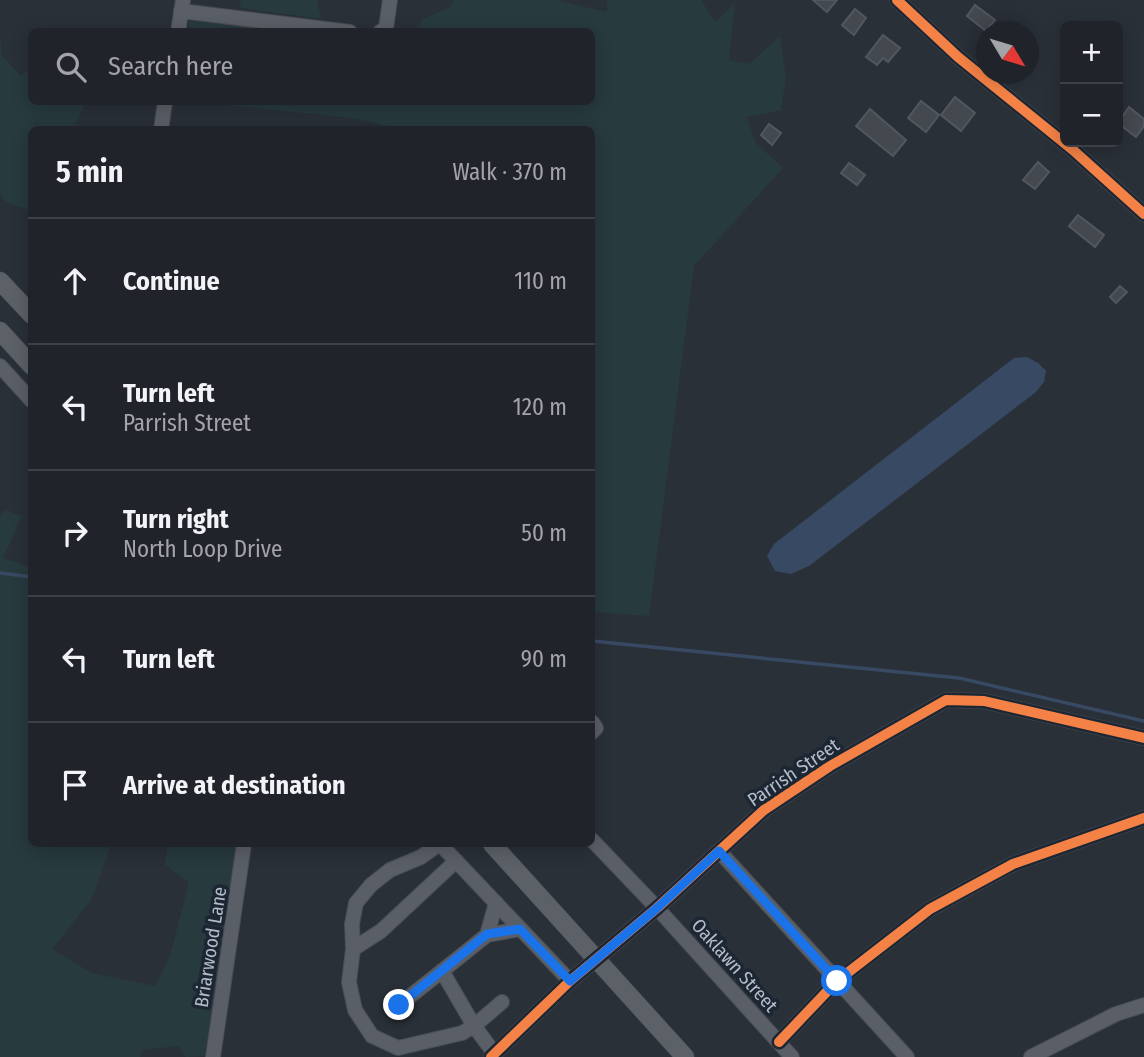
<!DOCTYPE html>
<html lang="en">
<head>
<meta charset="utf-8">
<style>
  body { margin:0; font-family:"Fira Sans Condensed",sans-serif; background:#2d3036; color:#f1f3f6 }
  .controls { position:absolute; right:21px; top:21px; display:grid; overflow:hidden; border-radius:10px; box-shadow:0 4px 18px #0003 }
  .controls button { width:63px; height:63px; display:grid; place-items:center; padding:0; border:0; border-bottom:2px solid #3d4147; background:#20242a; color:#f1f3f6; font:35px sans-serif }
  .compass { position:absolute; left:976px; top:21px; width:63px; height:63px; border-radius:50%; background:#20242a; box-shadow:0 4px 18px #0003; rotate:128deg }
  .stop { position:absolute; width:21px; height:21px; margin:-16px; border:5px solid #1a73e8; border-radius:50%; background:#fff }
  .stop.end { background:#1a73e8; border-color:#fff; box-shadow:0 2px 7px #0008 }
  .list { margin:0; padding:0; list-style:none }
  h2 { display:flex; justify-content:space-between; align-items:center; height:91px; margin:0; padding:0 28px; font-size:30px }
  h2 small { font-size:23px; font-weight:400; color:#a2a4a8 }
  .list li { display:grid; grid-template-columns:46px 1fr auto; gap:21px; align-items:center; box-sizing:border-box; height:126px; padding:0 28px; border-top:2px solid #3d4147 }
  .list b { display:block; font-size:26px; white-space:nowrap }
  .list p { margin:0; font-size:23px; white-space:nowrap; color:#a2a4a8 }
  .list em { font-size:23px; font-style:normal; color:#a2a4a8 }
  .icon { flex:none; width:38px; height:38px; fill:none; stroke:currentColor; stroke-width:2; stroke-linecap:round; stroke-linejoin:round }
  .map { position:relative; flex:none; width:1144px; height:1057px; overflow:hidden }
  .search { position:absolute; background:#20242a; box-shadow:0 4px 18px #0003; left:28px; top:28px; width:567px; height:77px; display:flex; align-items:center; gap:18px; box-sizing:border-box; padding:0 24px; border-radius:10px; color:#a2a4a8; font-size:26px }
  .panel { position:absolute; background:#20242a; box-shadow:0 4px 18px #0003; left:28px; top:126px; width:567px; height:721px; border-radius:10px }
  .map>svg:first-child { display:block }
</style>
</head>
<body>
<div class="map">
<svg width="1144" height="1057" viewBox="0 0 1144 1057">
  <rect width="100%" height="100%" fill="#2a3038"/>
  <g fill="#273a3e">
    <polygon points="240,0 317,0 321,19 241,8"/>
    <polygon points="454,0 556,0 607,12 607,0 701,0 715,22 735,3 729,60 749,64 780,36 786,77 781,110 747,117 755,142 783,168 694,266 649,616 592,612 592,130 398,129 360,119 199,102 394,102 403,105 409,102 592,102 592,32 416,31 423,19 450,7"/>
    <polygon points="189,21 299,31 188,32"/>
    <polygon points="0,33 2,56 21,76 31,67 32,102 86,102 75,124 92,129 32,130 31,211 6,202 0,195"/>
    <polygon points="5,510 22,516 3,558 31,567 32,844 111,844 92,899 52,949 92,973 156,986 171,952 189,882 165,865 168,844 237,844 212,1019 204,1056 186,1057 179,1046 143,1050 140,1057 0,1057 0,517"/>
  </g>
  <polygon fill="#384963" points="1027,357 1038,363 1046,371 1044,382 1036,392 809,566 791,574 775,571 767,556 774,544 1014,358"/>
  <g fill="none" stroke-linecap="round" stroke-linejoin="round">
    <g stroke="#384963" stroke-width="3.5">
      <polyline points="0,573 32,577"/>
      <polyline points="592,641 959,678 1144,721"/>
    </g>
  </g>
  <g fill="#444950" stroke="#52575f" stroke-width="2">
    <polygon points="813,0 837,0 827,12"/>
    <polygon points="975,5 995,20 986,31 967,16"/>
    <polygon points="855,9 866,18 854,35 842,25"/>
    <polygon points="883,35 900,48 888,62 883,58 877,65 866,57"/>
    <polygon points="955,97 975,113 961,131 941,115"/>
    <polygon points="921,101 939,115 926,132 908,118"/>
    <polygon points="1129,107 1144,119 1144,126 1136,137 1118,123"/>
    <polygon points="870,109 906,140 893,156 856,126"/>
    <polygon points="769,124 781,133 772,145 761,135"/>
    <polygon points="1038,162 1049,172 1035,189 1023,180"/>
    <polygon points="849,163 865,175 857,185 841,173"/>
    <polygon points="1078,215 1104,235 1095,247 1069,226"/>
    <polygon points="1120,286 1127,292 1116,303 1110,297"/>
  </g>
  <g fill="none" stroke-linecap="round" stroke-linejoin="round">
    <g stroke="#484c53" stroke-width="16">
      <g id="minor">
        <polyline points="897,0 958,57 1073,150 1144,214"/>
        <polyline points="181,11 350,32"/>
        <polyline points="178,32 183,0"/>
        <polyline points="380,32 386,28 390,0"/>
        <polyline points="161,130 165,102"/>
        <polyline points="0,366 32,401"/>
        <polyline points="592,722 596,728 592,732"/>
        <polyline points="592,840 657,908 792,1057"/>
        <polyline points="439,844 421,857 390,870 371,885 356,903 352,924 353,949 349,982 355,1010 372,1036 398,1048 462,1033 474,1026 502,1002"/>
        <polyline points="440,844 570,981"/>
        <polyline points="719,851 907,1057"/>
        <polyline points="487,935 496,903"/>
        <polyline points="353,949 381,931 456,861"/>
        <polyline points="399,1005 442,971"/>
        <polyline points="779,1042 837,981 930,909 1013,864 1144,818"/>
        <polyline points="495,1054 474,1026 442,971 487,935 520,929"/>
        <polyline points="213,1057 244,844"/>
        <polyline points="491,1057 570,981 657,908 764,810 830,766 946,700 984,701 1144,738"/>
        <polyline points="1031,1057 1116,1014 1144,1005"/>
      </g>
    </g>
    <g stroke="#484c55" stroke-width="19">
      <g id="major">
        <polyline points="0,281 32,315"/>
        <polyline points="0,331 32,366"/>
        <polyline points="492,844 685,1057"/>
      </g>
    </g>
    <use href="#minor" stroke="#5a5e66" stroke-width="14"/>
    <use href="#major" stroke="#5c6168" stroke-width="18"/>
    <g stroke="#1d2633" stroke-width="15">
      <g id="cycleway">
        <polyline points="897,0 958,57 1073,150 1144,214"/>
        <polyline points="779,1042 837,981 930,909 1013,864 1144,818"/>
        <polyline points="491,1057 570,981 657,908 764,810 830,766 946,700 984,701 1144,738"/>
      </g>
    </g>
    <use href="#cycleway" stroke="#f48246" stroke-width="10"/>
  </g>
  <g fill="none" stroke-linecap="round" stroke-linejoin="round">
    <polyline stroke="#1a73e8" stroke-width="9" points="399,1005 487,934 520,929 570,981 657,908 719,851 837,981"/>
  </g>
  <g text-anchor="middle" stroke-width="7" stroke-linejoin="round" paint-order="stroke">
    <g font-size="19" fill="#b4bcc9" stroke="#1d2633">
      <text transform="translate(793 772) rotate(-34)" y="7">Parrish Street</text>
      <text transform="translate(210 947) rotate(-81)" y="7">Briarwood Lane</text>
      <text transform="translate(735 965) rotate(48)" y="7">Oaklawn Street</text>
    </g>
  </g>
</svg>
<div class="controls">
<button>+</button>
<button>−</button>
</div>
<svg class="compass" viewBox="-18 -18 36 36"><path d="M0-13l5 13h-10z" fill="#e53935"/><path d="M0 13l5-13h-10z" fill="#a2a4a8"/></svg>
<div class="stop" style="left:837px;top:981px"></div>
<div class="stop end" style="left:399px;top:1005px"></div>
<div class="search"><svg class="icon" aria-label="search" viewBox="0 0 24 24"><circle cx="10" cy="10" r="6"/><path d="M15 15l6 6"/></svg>Search here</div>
<section class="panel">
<h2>5 min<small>Walk · 370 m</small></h2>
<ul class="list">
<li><svg class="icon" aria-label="ahead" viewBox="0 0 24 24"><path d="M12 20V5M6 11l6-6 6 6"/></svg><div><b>Continue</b></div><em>110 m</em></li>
<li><svg class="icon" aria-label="left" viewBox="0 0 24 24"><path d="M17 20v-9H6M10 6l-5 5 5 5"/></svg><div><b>Turn left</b><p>Parrish Street</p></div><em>120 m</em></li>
<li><svg class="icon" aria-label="right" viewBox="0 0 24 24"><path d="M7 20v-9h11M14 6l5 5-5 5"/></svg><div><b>Turn right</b><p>North Loop Drive</p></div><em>50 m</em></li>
<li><svg class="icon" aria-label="left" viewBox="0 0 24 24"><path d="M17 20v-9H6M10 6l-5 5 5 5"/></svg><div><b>Turn left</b></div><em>90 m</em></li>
<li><svg class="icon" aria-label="arrive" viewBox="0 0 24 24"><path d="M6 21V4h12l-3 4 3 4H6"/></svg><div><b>Arrive at destination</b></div></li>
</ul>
</section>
</div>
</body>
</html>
